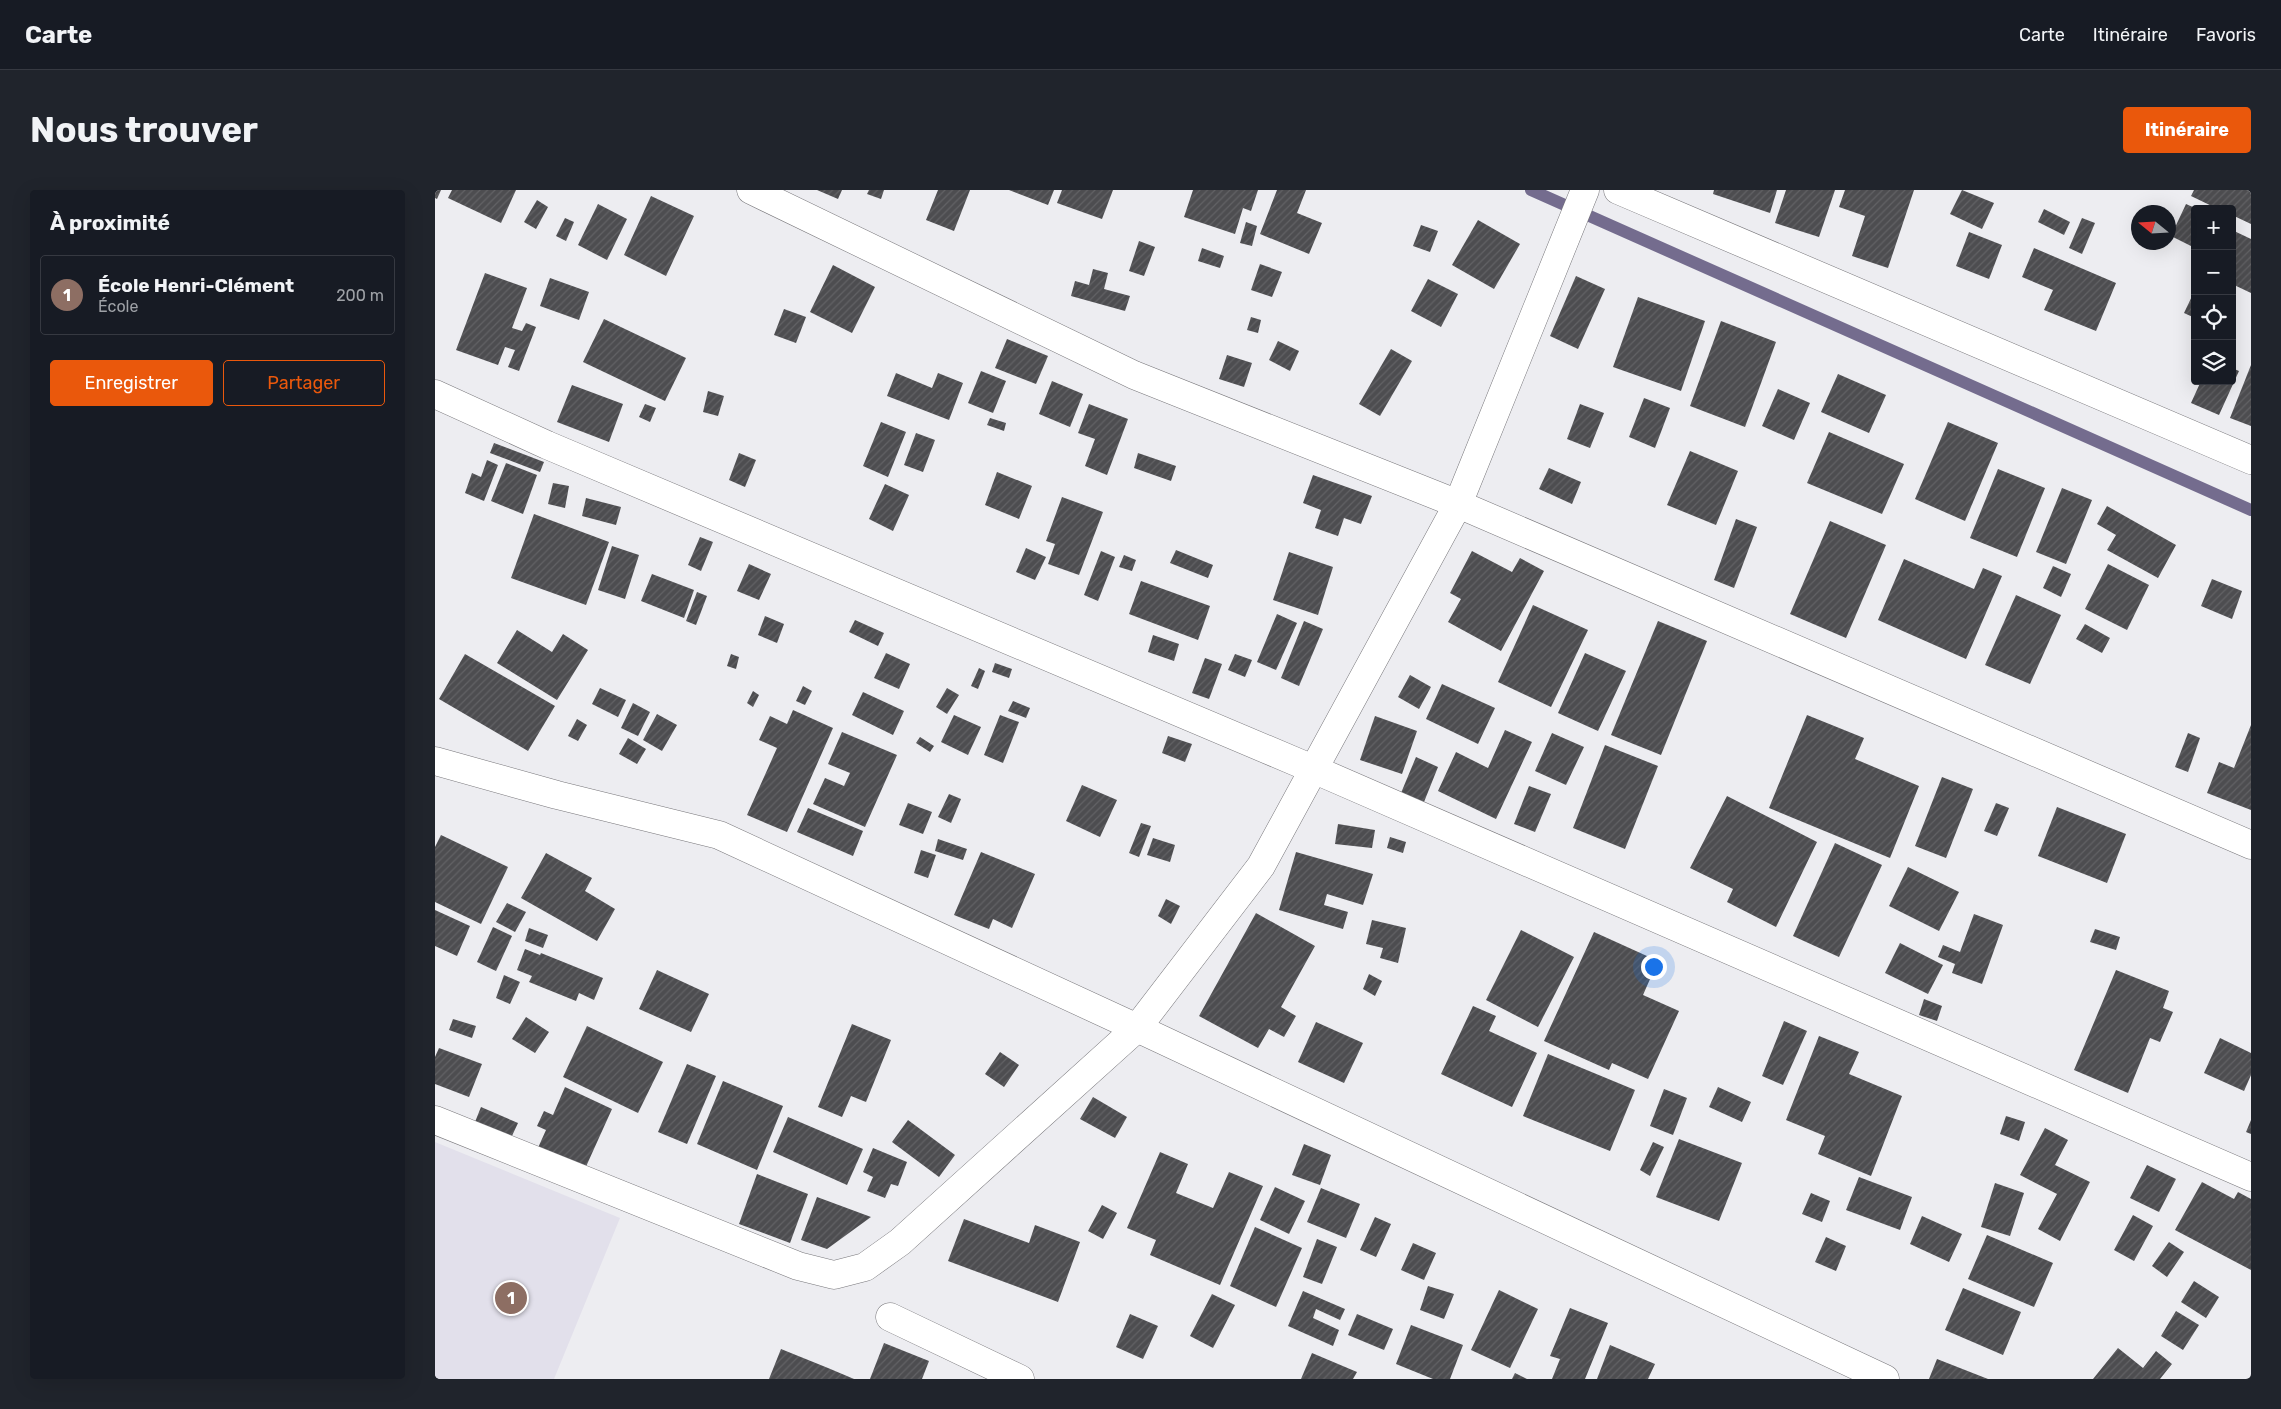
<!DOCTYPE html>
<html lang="fr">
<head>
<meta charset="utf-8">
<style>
  body { margin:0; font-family:Rubik,sans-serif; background:#20242c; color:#f1f3f6 }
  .controls { position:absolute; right:15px; top:15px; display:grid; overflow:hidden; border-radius:5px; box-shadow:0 5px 20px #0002 }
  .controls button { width:45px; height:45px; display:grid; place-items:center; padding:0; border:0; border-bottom:1px solid #363941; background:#171b24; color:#f1f3f6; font:25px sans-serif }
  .compass { position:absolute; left:1696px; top:15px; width:45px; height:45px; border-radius:50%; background:#171b24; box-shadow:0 5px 20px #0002; rotate:288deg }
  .you { position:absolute; left:1218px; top:776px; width:18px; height:18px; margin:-12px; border:4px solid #fff; border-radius:50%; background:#1a73e8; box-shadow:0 0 0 8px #1a73e833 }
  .badge { display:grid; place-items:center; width:32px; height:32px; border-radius:50%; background:#ea580c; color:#fff; font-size:16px; font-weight:700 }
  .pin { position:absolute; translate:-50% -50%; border:2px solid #fff; box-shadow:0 1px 5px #0006 }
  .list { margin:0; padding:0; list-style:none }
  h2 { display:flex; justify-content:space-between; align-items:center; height:65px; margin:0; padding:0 20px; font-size:21px }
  h2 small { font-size:16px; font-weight:400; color:#9ea1a6 }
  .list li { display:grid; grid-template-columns:32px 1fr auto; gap:15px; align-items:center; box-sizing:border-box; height:80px; margin:0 10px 10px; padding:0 10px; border:1px solid #363941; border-radius:5px }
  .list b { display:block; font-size:19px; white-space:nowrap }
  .list p { margin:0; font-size:16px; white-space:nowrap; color:#9ea1a6 }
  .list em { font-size:16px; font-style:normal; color:#9ea1a6 }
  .actions { display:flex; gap:10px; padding:15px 20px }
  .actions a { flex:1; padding:11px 0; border:1px solid #ea580c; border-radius:5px; text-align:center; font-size:18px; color:#ea580c }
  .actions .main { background:#ea580c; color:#fff }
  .icon { flex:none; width:28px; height:28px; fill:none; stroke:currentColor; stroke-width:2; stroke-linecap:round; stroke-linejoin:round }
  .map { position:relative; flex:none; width:1816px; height:1189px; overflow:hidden; border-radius:5px }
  header { display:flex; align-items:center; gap:30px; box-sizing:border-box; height:70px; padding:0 25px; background:#171b24; border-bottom:1px solid #363941 }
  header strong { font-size:24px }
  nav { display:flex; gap:28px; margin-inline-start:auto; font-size:18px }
  .intro { display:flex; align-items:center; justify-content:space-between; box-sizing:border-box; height:120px; padding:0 30px }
  h1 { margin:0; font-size:35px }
  .button { padding:12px 22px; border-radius:5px; background:#ea580c; color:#fff; font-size:18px; font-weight:700 }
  main { display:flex; gap:30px; padding:0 30px }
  aside { flex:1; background:#171b24; border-radius:5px; box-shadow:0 5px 20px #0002 }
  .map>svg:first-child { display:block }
</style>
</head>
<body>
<header>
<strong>Carte</strong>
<nav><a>Carte</a><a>Itinéraire</a><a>Favoris</a></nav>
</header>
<div class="intro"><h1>Nous trouver</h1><a class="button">Itinéraire</a></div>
<main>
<aside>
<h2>À proximité<small></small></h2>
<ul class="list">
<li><span class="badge" style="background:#8d6e63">1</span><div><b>École Henri-Clément</b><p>École</p></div><em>200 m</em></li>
</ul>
<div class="actions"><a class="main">Enregistrer</a><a>Partager</a></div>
</aside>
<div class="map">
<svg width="1816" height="1189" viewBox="0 0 1816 1189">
  <defs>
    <pattern id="building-hatch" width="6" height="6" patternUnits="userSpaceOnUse" patternTransform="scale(1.25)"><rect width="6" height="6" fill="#4d4d50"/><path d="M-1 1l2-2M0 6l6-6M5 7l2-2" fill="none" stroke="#626265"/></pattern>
  </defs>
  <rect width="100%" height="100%" fill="#ededf1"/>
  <polygon fill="#e2e0eb" points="0,952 185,1028 119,1189 0,1189"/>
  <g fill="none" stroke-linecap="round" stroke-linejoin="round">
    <polyline stroke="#746c8e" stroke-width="12" points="1096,0 1816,320"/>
  </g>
  <g fill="url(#building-hatch)">
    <polygon points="0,0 6,0 2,9 0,8"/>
    <polygon points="17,0 81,0 66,33 13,8"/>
    <polygon points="382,0 407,0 403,9"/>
    <polygon points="434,0 449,0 446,9 432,4"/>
    <polygon points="503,0 535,0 519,41 491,30"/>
    <polygon points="574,0 619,0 613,15"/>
    <polygon points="627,0 678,0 667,29 622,13"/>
    <polygon points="758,0 823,0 816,21 808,18 800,44 749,27"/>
    <polygon points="842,0 871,0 862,23 887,33 874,64 825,44"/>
    <polygon points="1279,0 1342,0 1335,23 1278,4"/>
    <polygon points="1351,0 1400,0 1384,47 1340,33"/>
    <polygon points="1410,0 1479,0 1453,78 1417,66 1430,26 1404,17"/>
    <polygon points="1527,0 1559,13 1547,39 1515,24"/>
    <polygon points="1759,0 1816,0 1816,34 1797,25 1797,19 1783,19 1756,6"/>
    <polygon points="216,6 259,26 231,86 189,65"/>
    <polygon points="102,10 113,17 101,39 89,32"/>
    <polygon points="163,14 192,29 172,70 143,55"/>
    <polygon points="1751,14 1760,18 1760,58 1736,46"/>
    <polygon points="1609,19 1635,32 1629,45 1603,32"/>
    <polygon points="130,28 139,32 131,51 121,46"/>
    <polygon points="1647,28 1660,33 1647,64 1634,58"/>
    <polygon points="1043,30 1085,54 1059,99 1017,75"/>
    <polygon points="811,32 822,36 817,56 805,53"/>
    <polygon points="986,35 1003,41 995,62 978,56"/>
    <polygon points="1797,40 1816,49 1816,103 1797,94"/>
    <polygon points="1534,42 1567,55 1554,89 1521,76"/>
    <polygon points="704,51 720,57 709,86 694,81"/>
    <polygon points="767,58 789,66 785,78 763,71"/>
    <polygon points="1599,58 1681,93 1661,141 1609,120 1618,100 1587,87"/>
    <polygon points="825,74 847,82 837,107 816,100"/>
    <polygon points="398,75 440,97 417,143 375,122"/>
    <polygon points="658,79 673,83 669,99 695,106 690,121 636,106 640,91 654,95"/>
    <polygon points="50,83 92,98 77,138 87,141 91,133 101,137 84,181 73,177 80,160 70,157 63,175 21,160"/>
    <polygon points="1141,86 1170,99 1143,159 1115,146"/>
    <polygon points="115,88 154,102 144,130 105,116"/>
    <polygon points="993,89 1023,104 1006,137 976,121"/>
    <polygon points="1760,100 1760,128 1749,123"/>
    <polygon points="1203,107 1270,131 1246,201 1178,177"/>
    <polygon points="349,119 371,127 361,153 339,145"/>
    <polygon points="816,127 826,130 823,143 812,140"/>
    <polygon points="169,129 251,168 230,211 148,172"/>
    <polygon points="1286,131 1341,152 1310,237 1255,216"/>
    <polygon points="572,149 613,166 601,194 560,178"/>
    <polygon points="843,151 864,161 855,181 834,170"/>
    <polygon points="956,159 977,171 945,226 924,214"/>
    <polygon points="792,165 817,173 809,197 784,189"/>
    <polygon points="1816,175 1816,236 1795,228"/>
    <polygon points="1797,178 1804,181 1784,225 1756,213 1766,191 1797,191"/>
    <polygon points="546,181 571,191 558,223 533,213"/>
    <polygon points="461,183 497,198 503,183 528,193 514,230 452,206"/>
    <polygon points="1403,184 1451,205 1434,243 1386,222"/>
    <polygon points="617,191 648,204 635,237 604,224"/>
    <polygon points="137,195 188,214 174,252 122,232"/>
    <polygon points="1343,199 1375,213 1359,250 1327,236"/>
    <polygon points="273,201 289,206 283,226 268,222"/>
    <polygon points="1209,208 1235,218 1220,258 1194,247"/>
    <polygon points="210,214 221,218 215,232 204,227"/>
    <polygon points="654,214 693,229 672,285 650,276 660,249 643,243"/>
    <polygon points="1145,214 1169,223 1155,258 1132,249"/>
    <polygon points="555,228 571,233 569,241 552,235"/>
    <polygon points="446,232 471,242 453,287 428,276"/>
    <polygon points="1513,232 1563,253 1530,331 1480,309"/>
    <polygon points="1394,242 1469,274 1447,324 1372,293"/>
    <polygon points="481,243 500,250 488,282 469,275"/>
    <polygon points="59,253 109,272 105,282 55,263"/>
    <polygon points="1255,261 1303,281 1281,335 1232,315"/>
    <polygon points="304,263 321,270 310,297 294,290"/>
    <polygon points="703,263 741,276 736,291 699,278"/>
    <polygon points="52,270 63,275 49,311 30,303 37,283 46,287"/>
    <polygon points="71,273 102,285 88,324 56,311"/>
    <polygon points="1114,278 1146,292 1137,314 1104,299"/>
    <polygon points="1563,279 1610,298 1582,367 1535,348"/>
    <polygon points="562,282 597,296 584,329 550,315"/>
    <polygon points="878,285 937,306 926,334 909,328 903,346 880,338 886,320 868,313"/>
    <polygon points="118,293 134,296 130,318 113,314"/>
    <polygon points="450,294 474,305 458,341 434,329"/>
    <polygon points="1627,298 1657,310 1631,374 1601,362"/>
    <polygon points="627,307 668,322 644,385 613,374 620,354 611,351"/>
    <polygon points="151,308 186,317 181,335 147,326"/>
    <polygon points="1672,316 1741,355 1723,388 1672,360 1681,345 1662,334"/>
    <polygon points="99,324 174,352 151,415 76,388"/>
    <polygon points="1301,329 1322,337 1299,398 1279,390"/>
    <polygon points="1395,331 1451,355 1411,448 1355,424"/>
    <polygon points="265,347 278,352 266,381 253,375"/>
    <polygon points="177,356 204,365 190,409 163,400"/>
    <polygon points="591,358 611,367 600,390 581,382"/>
    <polygon points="741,360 778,375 773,388 735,373"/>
    <polygon points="666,361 680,367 663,411 649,405"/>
    <polygon points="1037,361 1077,382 1085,368 1109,381 1066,461 1013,432 1026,409 1015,403"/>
    <polygon points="854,362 898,377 883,425 838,410"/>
    <polygon points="689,365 701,370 697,381 684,377"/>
    <polygon points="1469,369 1539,399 1548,378 1567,386 1531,469 1443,430"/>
    <polygon points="314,374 336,384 324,410 302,401"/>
    <polygon points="1673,374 1714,395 1692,440 1650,419"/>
    <polygon points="1618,376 1636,384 1626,407 1608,398"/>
    <polygon points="217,384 259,400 249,428 206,411"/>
    <polygon points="1777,389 1807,401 1797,429 1766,416"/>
    <polygon points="706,391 775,416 763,450 694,424"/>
    <polygon points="262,402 272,406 261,435 251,431"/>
    <polygon points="1581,405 1626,425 1595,494 1550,475"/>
    <polygon points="1098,415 1153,440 1116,517 1063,492"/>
    <polygon points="842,424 862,433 841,480 822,472"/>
    <polygon points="330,426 349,434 342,453 323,445"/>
    <polygon points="420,430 449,443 443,456 414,442"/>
    <polygon points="869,431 888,439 864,496 846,488"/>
    <polygon points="1223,431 1272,451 1226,565 1176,545"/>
    <polygon points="1650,434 1675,448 1667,463 1641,449"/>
    <polygon points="82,440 117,462 128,444 153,460 122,510 62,473"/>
    <polygon points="718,445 744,454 739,471 713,462"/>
    <polygon points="451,463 475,474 464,499 439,488"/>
    <polygon points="1150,463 1191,481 1163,541 1123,523"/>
    <polygon points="30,464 120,516 93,561 4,509"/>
    <polygon points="296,464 304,467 301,479 292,476"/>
    <polygon points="800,464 817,470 810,487 793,480"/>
    <polygon points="770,468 787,474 774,509 757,503"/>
    <polygon points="560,473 577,479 574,488 557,482"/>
    <polygon points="544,478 550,481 543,499 536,496"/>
    <polygon points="975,485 996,497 984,519 963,507"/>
    <polygon points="1007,494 1060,518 1043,554 991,529"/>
    <polygon points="368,496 377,501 370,515 361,511"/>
    <polygon points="165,498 191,510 183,527 157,514"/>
    <polygon points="512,498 524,505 512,524 501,517"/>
    <polygon points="318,501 324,505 318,517 312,513"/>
    <polygon points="428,502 469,521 458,545 417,525"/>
    <polygon points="578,511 595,518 591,528 573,521"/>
    <polygon points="198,513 215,522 203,546 186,538"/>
    <polygon points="358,520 398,538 352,642 312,625 342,558 324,550 335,526 352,534"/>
    <polygon points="222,524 242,535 227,561 208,550"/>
    <polygon points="519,525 546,537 533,565 506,552"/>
    <polygon points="565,525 584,532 568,573 549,565"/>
    <polygon points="1372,525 1429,548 1420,569 1484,596 1455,668 1334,618"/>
    <polygon points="940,526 982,541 967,584 925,570"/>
    <polygon points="142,529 152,535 143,551 133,546"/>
    <polygon points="1816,535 1816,620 1772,603 1784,572 1799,578"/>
    <polygon points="1070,540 1097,552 1061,629 1003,601 1021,562 1053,578"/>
    <polygon points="407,542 462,565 430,637 378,614 390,588 409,596 415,583 393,574"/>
    <polygon points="1117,543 1149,557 1131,595 1100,581"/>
    <polygon points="1753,543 1765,548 1753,582 1740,577"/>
    <polygon points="733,546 757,554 750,572 727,563"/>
    <polygon points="485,547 499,556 495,562 481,553"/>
    <polygon points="193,548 211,559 202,574 184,564"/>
    <polygon points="1170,555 1223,576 1190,659 1138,638"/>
    <polygon points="981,567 1003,577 989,612 966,603"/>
    <polygon points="1507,587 1538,599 1511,668 1480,656"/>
    <polygon points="647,595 682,610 665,647 631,631"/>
    <polygon points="1094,596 1116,604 1100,642 1079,634"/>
    <polygon points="514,604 526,609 516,633 503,627"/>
    <polygon points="1292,606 1382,652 1341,737 1292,712 1298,699 1255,678"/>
    <polygon points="473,613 497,622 488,644 464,635"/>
    <polygon points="1561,613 1574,618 1562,646 1549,641"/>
    <polygon points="1622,617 1691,644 1672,693 1603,666"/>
    <polygon points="373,618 428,641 418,666 362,642"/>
    <polygon points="706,633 716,636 704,667 694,663"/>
    <polygon points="903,634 940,640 937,658 900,654"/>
    <polygon points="6,645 73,677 46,734 0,712 0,657"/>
    <polygon points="955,647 971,652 968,663 952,658"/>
    <polygon points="718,648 740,655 735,672 712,665"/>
    <polygon points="503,649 532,659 528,670 500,661"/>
    <polygon points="1400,653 1447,675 1404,767 1358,746"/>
    <polygon points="486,660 501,665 493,688 479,683"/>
    <polygon points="546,662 600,684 577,738 558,729 554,739 519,725"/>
    <polygon points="861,662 938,684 928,715 892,704 889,715 913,722 908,739 844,720"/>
    <polygon points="111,663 157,688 150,701 180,719 162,751 86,708"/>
    <polygon points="1473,677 1524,702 1504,741 1454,716"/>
    <polygon points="731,709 745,716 736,734 723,726"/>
    <polygon points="72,713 91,722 80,742 61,732"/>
    <polygon points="0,720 35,736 22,766 0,756"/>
    <polygon points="821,723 880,756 846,817 861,826 849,847 834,839 823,858 764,826"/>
    <polygon points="1539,724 1568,735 1547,794 1517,783 1520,774 1503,767 1508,755 1525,762"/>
    <polygon points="937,730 971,738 963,773 945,768 948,758 931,754"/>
    <polygon points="58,737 77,746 61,781 42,772"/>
    <polygon points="94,738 113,745 108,758 90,751"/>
    <polygon points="1660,739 1685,747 1681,760 1655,752"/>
    <polygon points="1086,740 1139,767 1103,837 1051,810"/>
    <polygon points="1159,742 1223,771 1208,805 1244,821 1213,889 1177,873 1174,880 1109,851"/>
    <polygon points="1465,753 1508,775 1493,804 1450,783"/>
    <polygon points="90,759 105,765 106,763 168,788 159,810 144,803 141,811 94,792 97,786 82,780"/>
    <polygon points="222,780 274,804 256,842 204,819"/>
    <polygon points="1681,780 1734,801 1728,818 1738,822 1725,852 1715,848 1693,903 1639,880"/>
    <polygon points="934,784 947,791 940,806 928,799"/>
    <polygon points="69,785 85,792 75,814 61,808"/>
    <polygon points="1489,809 1507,816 1502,831 1484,825"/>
    <polygon points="1038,816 1061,826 1054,841 1102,863 1077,917 1006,884"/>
    <polygon points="91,827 114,842 100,863 77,849"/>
    <polygon points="18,829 41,836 37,848 14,840"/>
    <polygon points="1349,831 1372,841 1348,895 1327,886"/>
    <polygon points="881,832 928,853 909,893 863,872"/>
    <polygon points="417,834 456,850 431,912 416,906 407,927 383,917"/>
    <polygon points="152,836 228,872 203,923 128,887"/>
    <polygon points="1384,846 1424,862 1414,884 1467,906 1436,986 1383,964 1390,946 1351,930"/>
    <polygon points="1785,848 1816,863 1816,885 1809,901 1769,883"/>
    <polygon points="4,858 47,874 34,907 0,894 0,867"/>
    <polygon points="565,862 584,875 569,897 550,884"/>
    <polygon points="1113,864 1200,900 1175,961 1088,926"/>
    <polygon points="252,874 281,886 252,954 223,942"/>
    <polygon points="288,891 348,916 322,980 262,954"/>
    <polygon points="130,897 177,919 149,981 102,960 111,940 102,936 109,921 118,925"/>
    <polygon points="1283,897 1316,912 1307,932 1274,917"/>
    <polygon points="1229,899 1252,908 1238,945 1215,936"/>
    <polygon points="658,907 692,927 680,948 645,929"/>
    <polygon points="46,917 83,933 76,948 40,932"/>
    <polygon points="1571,926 1590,932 1584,951 1565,944"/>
    <polygon points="353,927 428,959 412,995 338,962"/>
    <polygon points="473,930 520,965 504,987 457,952"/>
    <polygon points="1816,930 1816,944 1811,942"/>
    <polygon points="1610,938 1633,950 1620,975 1655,992 1625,1051 1603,1039 1622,1004 1585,985"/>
    <polygon points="1244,949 1307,973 1284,1031 1221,1007"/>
    <polygon points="1218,952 1229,957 1215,986 1205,980"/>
    <polygon points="869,954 896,965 885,995 857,985"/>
    <polygon points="438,958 472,972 463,996 456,994 450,1008 432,1001 438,987 428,982"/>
    <polygon points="725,962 753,974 741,1003 778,1018 794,982 828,996 785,1095 715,1065 721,1050 692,1038"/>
    <polygon points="1712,975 1741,989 1724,1022 1695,1008"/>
    <polygon points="322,984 373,1004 355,1053 304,1034"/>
    <polygon points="1424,987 1477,1007 1465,1040 1411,1020"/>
    <polygon points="1767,992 1799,1009 1803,1002 1816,1009 1816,1080 1740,1040"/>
    <polygon points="1560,993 1589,1003 1575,1046 1546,1037"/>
    <polygon points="840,997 870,1011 854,1044 825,1030"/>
    <polygon points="886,998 925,1014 911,1048 872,1032"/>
    <polygon points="1376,1003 1395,1011 1387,1032 1367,1024"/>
    <polygon points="382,1007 436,1027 392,1059 366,1050"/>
    <polygon points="667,1015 682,1023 668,1049 653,1041"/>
    <polygon points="1698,1025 1718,1036 1699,1071 1679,1060"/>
    <polygon points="1487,1026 1527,1044 1514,1072 1475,1054"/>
    <polygon points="940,1027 956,1034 941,1067 925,1060"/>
    <polygon points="529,1029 594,1053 600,1035 645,1052 623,1112 513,1071"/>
    <polygon points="820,1037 867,1058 841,1117 795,1096"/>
    <polygon points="1552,1045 1618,1073 1599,1117 1533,1089"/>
    <polygon points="1391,1047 1411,1056 1401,1081 1380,1072"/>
    <polygon points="882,1049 902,1057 887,1094 868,1087"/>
    <polygon points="1734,1052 1749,1062 1732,1087 1717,1076"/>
    <polygon points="978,1053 1001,1063 989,1090 966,1080"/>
    <polygon points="1759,1091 1784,1107 1771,1128 1746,1112"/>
    <polygon points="993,1096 1019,1104 1009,1129 985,1120"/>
    <polygon points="1528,1098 1586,1122 1568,1165 1510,1140"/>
    <polygon points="1064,1100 1103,1119 1075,1178 1036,1160"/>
    <polygon points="868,1101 910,1119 905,1130 881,1119 878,1128 904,1140 898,1156 853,1136"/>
    <polygon points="777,1104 800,1115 778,1158 755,1146"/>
    <polygon points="1135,1118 1173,1133 1150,1189 1117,1189 1125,1169 1115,1166"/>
    <polygon points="1741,1121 1764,1135 1748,1160 1726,1146"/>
    <polygon points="695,1124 723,1136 708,1169 681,1157"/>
    <polygon points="922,1124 958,1139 949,1160 913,1145"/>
    <polygon points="976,1135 1028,1155 1015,1189 998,1189 961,1174"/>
    <polygon points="449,1153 494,1171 487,1189 435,1189"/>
    <polygon points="1175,1155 1220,1174 1213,1189 1162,1189"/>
    <polygon points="1683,1158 1708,1178 1721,1161 1737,1174 1725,1189 1658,1189"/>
    <polygon points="346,1159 393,1178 419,1189 334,1189"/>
    <polygon points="877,1163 922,1182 918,1189 866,1189"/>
    <polygon points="1502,1169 1553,1189 1494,1189"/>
    <polygon points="1080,1183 1092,1189 1077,1189"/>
  </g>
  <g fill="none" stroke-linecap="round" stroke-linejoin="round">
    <g stroke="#78777b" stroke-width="29">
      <g id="minor">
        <polyline points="316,0 699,185 1023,314 1816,655"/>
        <polyline points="1183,0 1816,270"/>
        <polyline points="0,204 112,255 878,579 1816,987"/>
        <polyline points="0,571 122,605 284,645 702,838 1450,1189"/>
        <polyline points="0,930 363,1076 399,1085 430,1077 465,1052 702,838 826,676 1023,314 1150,0"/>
        <polyline points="455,1127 585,1189"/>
      </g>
    </g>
    <use href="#minor" stroke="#fff" stroke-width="28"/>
  </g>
</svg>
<div class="controls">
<button>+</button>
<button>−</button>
<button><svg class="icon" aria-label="locate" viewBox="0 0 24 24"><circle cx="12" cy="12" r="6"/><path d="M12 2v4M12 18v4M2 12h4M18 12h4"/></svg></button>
<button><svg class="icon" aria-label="layers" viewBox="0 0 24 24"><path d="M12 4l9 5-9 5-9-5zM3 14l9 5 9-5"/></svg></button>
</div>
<svg class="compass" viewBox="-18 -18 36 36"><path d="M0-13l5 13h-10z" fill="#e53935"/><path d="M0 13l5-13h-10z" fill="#9ea1a6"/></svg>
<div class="you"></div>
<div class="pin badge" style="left:76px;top:1108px;background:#8d6e63">1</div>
</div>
</main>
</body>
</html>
